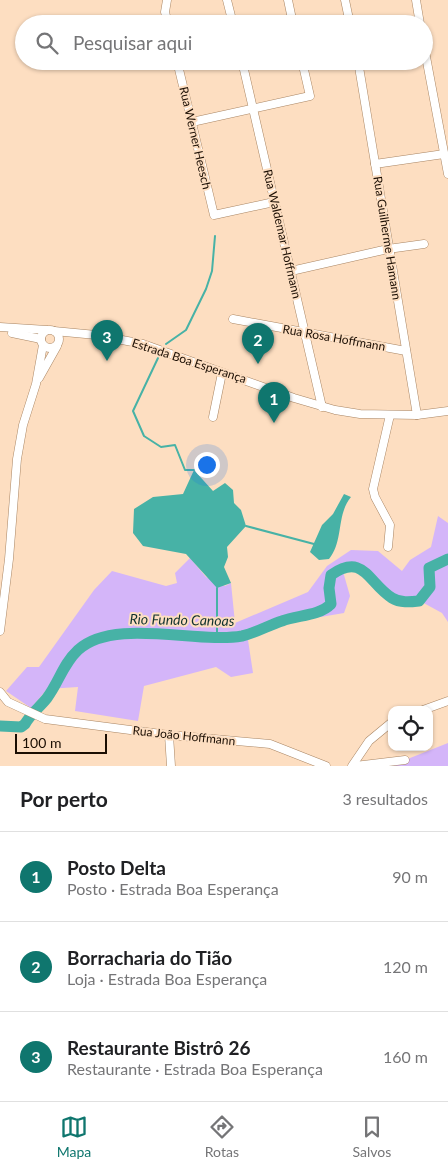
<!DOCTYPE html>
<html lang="pt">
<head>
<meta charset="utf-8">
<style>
  body { margin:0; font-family:Lato,sans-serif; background:#f2f2f2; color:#202124 }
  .controls { position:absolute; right:15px; bottom:15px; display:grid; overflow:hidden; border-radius:10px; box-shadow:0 1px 4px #0004 }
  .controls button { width:45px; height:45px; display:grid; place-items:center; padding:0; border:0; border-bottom:1px solid #e0e0e0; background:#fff; color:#202124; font:25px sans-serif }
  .scale { position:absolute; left:15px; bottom:12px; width:92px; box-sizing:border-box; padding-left:5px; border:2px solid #1b0e03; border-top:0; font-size:14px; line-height:18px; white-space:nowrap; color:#1b0e03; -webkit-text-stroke:4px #fddec1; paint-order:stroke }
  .you { position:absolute; left:206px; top:464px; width:18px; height:18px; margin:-12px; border:4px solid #fff; border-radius:50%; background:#1a73e8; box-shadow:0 0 0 8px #1a73e833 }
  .badge { display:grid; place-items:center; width:32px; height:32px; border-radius:50%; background:#0f766e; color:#fff; font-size:16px; font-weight:700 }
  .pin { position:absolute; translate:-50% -41px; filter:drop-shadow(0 1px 2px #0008) }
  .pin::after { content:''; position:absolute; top:26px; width:18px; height:15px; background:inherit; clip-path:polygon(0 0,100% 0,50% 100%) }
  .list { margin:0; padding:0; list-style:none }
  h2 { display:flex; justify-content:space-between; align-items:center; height:65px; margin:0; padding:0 20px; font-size:21px }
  h2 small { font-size:16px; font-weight:400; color:#757577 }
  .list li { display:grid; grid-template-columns:32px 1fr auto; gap:15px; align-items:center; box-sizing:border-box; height:90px; padding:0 20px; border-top:1px solid #e0e0e0 }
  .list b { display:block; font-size:19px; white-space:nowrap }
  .list p { margin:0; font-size:16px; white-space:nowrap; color:#757577 }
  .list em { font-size:16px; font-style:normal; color:#757577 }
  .icon { flex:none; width:28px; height:28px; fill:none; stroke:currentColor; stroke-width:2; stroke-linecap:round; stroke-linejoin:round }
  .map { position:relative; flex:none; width:448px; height:766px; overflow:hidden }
  .search { position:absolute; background:#fff; box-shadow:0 1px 4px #0004; left:15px; right:15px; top:15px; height:55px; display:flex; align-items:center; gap:12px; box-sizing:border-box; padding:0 18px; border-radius:28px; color:#757577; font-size:19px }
  .sheet { height:335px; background:#fff }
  nav { display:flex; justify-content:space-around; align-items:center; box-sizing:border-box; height:70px; border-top:1px solid #e0e0e0; background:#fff; font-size:14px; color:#757577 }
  nav a { display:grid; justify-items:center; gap:2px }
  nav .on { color:#0f766e }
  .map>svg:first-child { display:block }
</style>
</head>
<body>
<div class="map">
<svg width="448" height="766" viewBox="0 0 448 766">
  <rect width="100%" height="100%" fill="#fddec1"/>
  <g fill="#d4b5f9">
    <polygon points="438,516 448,523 448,622 442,613 420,601 393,598 365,571 354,565 342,568 350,596 344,613 285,623 248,640 253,673 231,677 216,667 144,686 138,721 75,711 78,687 47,689 31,708 6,691 27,667 39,667 94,590 112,571 166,586 177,583 175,573 190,558 206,577 225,586 231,583 235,623 308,592 327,566 351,550 378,551 402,571 410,560 431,547"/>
    <polygon points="448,743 448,766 355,766 405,760"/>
  </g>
  <g fill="#47b2a6">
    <polygon points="194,470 213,491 225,483 233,490 234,503 241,510 246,526 227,547 228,557 224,567 231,583 217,588 186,554 143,546 133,533 134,509 153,497 183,494"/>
    <path d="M344,494L351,497C336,515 344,541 329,559L319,560L310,552L322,525L333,514Z"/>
  </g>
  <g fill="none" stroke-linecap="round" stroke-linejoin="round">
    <g stroke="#47b2a6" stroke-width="2">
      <polyline points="166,344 186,330 206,289 212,271 215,236"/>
      <polyline points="158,358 133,411 144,436 161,447 175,445 185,470 194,470"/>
      <polyline points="246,526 314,544"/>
      <polyline points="217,588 217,637"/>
    </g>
    <path stroke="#47b2a6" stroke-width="11" d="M0,726L21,727L25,724C31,713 40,707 47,698C59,682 63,664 78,650C113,617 198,644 242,636C256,633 269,625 282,621C298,615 319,616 331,604L329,588L331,575C364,552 368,583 392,598C400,603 410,602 419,601L430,587L429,568L448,559"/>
    <g stroke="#a98563" stroke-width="9">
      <g id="minor">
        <polyline points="167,0 165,12 168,24"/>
        <polyline points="227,0 233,24"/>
        <polyline points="288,0 293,24"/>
        <polyline points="345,0 350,24"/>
        <polyline points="416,0 420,24"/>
        <polyline points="424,46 448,174"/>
        <polyline points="177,61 214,215 274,202"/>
        <polyline points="242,61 322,407"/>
        <polyline points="358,61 417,415"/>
        <polyline points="192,122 310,96 302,61"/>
        <polyline points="375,164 444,154"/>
        <polyline points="291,271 388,249 424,244"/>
        <polyline points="233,319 406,351"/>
        <polyline points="0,327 47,330"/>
        <circle cx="50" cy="339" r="9"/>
        <polyline points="54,331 96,335 143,344 294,398 335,410 360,414 417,415 448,411"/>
        <polyline points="12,333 41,339"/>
        <polyline points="39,378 57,346"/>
        <polyline points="213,417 222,373"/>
        <polyline points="388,547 390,525 375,497 373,489 390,415"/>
        <polyline points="0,631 9,559 17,459 23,425 36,384 43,345"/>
        <polyline points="0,692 8,702 45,719 169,735 270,744 326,766"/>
        <polyline points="423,710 448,701"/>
        <polyline points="169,735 171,766"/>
        <polyline points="352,766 369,741 392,722"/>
        <polyline points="355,766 405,760"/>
      </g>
    </g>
    <use href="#minor" stroke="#fff" stroke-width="8"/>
  </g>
  <g text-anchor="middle" stroke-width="4" stroke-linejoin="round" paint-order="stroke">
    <g font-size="12" fill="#1b0e03" stroke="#fddec1">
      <text transform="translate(195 138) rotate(77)" y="4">Rua Werner Heesch</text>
      <text transform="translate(282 234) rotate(77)" y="4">Rua Waldemar Hoffmann</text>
      <text transform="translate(387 238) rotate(81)" y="4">Rua Guilherme Hamann</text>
      <text transform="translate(334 338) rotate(10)" y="4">Rua Rosa Hoffmann</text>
      <text transform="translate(189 361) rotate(18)" y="4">Estrada Boa Esperança</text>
      <text transform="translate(184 736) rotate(6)" y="4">Rua João Hoffmann</text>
    </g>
    <g font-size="14" font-style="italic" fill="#10312e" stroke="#fddec1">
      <text transform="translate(182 620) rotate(1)" y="5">Rio Fundo Canoas</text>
    </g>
  </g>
</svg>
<div class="controls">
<button><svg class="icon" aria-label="locate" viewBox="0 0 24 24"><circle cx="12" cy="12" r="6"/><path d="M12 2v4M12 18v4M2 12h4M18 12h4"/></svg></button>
</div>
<div class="scale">100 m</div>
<div class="you"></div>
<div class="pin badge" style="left:274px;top:423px">1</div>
<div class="pin badge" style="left:258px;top:364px">2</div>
<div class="pin badge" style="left:107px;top:361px">3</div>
<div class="search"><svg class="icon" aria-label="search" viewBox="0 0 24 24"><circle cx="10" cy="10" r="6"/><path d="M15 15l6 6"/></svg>Pesquisar aqui</div>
</div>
<section class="sheet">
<h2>Por perto<small>3 resultados</small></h2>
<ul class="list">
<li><span class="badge">1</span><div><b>Posto Delta</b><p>Posto · Estrada Boa Esperança</p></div><em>90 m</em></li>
<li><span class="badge">2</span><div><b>Borracharia do Tião</b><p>Loja · Estrada Boa Esperança</p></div><em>120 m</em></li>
<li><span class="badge">3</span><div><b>Restaurante Bistrô 26</b><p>Restaurante · Estrada Boa Esperança</p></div><em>160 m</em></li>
</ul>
</section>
<nav>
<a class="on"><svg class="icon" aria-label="map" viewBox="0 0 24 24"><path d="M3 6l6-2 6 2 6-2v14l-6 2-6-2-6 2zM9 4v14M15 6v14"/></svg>Mapa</a>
<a><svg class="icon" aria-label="directions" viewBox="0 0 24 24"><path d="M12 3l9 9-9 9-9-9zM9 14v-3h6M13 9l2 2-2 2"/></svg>Rotas</a>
<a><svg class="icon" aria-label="saved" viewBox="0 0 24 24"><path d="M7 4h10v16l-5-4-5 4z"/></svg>Salvos</a>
</nav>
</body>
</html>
